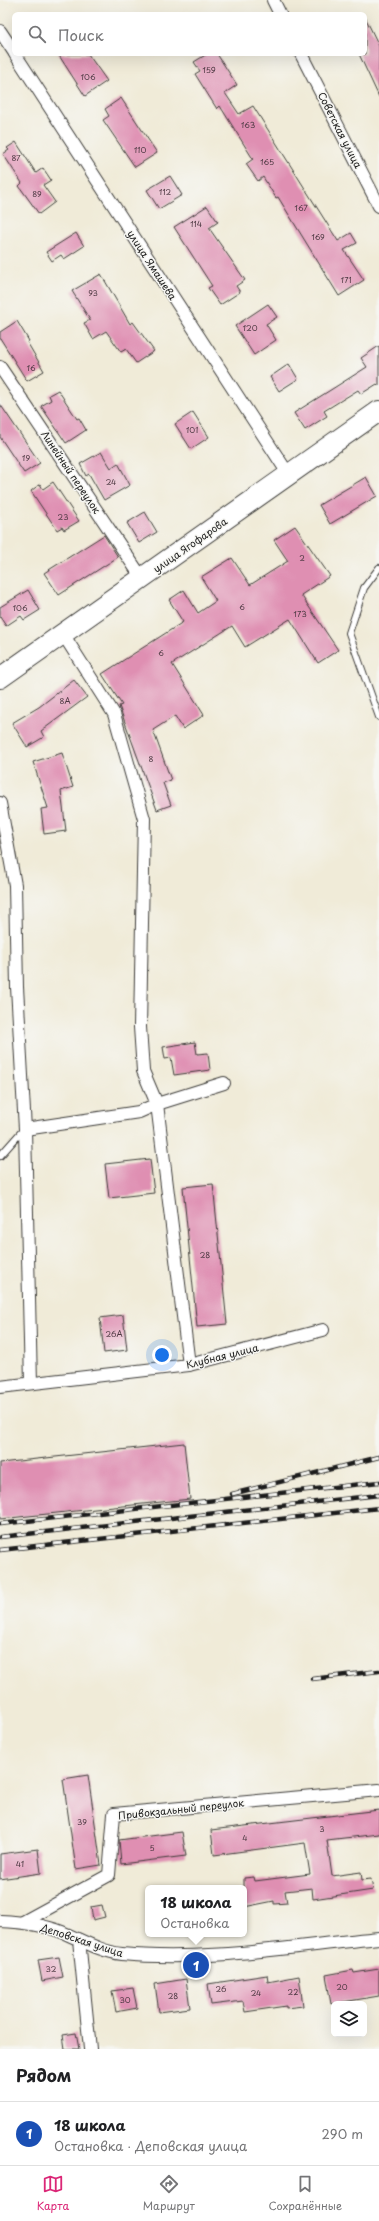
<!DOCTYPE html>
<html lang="ru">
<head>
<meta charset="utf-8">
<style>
  body { margin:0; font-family:"Playpen Sans",sans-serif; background:#f2f2f2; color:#202124 }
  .controls { position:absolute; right:12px; bottom:12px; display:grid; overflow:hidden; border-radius:6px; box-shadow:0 4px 16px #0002 }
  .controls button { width:36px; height:36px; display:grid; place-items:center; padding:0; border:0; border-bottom:1px solid #e0e0e0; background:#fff; color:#202124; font:20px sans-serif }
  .you { position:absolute; left:162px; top:1355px; width:14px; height:14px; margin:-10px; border:3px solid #fff; border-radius:50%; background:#1a73e8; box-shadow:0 0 0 6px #1a73e833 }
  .badge { display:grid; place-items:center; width:26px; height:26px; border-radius:50%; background:#db2777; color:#fff; font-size:13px; font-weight:700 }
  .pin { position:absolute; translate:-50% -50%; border:2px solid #fff; box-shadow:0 1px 4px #0006 }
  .popup { position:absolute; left:145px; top:1885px; width:102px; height:52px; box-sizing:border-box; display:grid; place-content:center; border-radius:6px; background:#fff; filter:drop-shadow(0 1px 3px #0005); font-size:13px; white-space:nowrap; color:#757577 }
  .popup b { font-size:15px; color:#202124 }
  .popup::after { content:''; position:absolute; left:50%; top:100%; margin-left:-8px; border:8px solid transparent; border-top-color:#fff }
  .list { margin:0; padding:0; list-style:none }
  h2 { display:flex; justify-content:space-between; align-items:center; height:52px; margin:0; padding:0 16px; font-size:17px }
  h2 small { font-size:13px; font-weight:400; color:#757577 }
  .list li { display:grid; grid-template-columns:26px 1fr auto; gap:12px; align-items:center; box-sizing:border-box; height:64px; padding:0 16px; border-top:1px solid #e0e0e0 }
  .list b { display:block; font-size:15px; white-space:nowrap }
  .list p { margin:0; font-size:13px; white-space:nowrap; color:#757577 }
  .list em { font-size:13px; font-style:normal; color:#757577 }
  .icon { flex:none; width:22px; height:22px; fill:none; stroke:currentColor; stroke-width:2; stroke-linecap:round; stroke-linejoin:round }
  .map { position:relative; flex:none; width:379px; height:2049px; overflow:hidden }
  .search { position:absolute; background:#fff; box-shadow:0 4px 16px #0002; left:12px; right:12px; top:12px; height:44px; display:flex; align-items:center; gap:10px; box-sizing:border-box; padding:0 14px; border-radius:6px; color:#757577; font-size:15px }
  .sheet { height:116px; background:#fff }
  nav { display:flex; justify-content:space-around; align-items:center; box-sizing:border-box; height:56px; border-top:1px solid #e0e0e0; background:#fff; font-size:11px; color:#757577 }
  nav a { display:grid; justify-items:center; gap:2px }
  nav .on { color:#db2777 }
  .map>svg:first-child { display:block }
</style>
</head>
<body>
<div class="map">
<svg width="379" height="2049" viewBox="0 0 379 2049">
  <rect width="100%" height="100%" fill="#f6f6f2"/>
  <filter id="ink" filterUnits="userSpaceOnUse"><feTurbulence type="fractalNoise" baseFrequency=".025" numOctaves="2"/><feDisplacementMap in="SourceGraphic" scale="8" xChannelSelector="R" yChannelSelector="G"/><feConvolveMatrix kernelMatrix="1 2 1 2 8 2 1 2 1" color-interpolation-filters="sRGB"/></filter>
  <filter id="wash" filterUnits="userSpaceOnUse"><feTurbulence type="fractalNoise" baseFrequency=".012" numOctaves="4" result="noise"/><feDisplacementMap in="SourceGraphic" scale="16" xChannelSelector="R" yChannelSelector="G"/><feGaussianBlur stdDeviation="0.9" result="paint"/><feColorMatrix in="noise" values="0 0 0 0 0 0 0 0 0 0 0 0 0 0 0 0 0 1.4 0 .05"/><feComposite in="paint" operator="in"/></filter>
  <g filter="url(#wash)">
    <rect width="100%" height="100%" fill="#f0ebd8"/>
    <g id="blocks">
      <g fill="#df8fb2">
        <polygon points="365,17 379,46 379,97 359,54 365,54"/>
        <polygon points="58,54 88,54 107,81 85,96"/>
        <polygon points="207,54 217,54 237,85 225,93 239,114 253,106 338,241 351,233 357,243 344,250 364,280 339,296 278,197 276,198 263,177 258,181 246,164 253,159 220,106 217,109 195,74 200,71 194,62"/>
        <polygon points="121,98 157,153 135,167 103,120 109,116 105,109"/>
        <polygon points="16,142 36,173 43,168 51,180 43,185 55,202 39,214 19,186 22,183 3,154 9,150 7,148"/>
        <polygon points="170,176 182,195 159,209 147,190"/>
        <polygon points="207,206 218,222 209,228 245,280 236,286 240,292 220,305 208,288 212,286 174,227"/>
        <polygon points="76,233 84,246 64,259 61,255 52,261 46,252"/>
        <polygon points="101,274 130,324 133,322 154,351 136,363 126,349 121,352 106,331 93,339 84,323 90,320 72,291"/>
        <polygon points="268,304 277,317 266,324 276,340 254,355 235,326"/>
        <polygon points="17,321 29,341 27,342 44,371 27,381 0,338 0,332"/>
        <polygon points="379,346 379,386 377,384 361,394 358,390 324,411 327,416 305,430 294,413 367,367 361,358"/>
        <polygon points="289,364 298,379 279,391 270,377"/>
        <polygon points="58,390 77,419 79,418 86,430 66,443 41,406 51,400 49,395"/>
        <polygon points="0,404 40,463 24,473 0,437"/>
        <polygon points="193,412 209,437 191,449 175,424"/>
        <polygon points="101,452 111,468 118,463 130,485 104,500 89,474 86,476 80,464"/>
        <polygon points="366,477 377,496 330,524 319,505"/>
        <polygon points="53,482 79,521 64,530 62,527 57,530 31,491 40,484 43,489"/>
        <polygon points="145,512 157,532 139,543 127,523"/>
        <polygon points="295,526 330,576 301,595 338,650 318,663 290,619 245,647 232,626 172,664 204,715 183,729 175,716 153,730 171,780 163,783 171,805 157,810 119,706 122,705 102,674 183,622 169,600 184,590 198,613 216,601 201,577 232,558 250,585 288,561 274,540"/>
        <polygon points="104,535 118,557 59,595 44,573"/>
        <polygon points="28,590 40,610 24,620 21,616 6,626 0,617 0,607"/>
        <polygon points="74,680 87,697 41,731 44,737 27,747 12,723 39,707"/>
        <polygon points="62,753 73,787 61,791 66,831 44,834 41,809 48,808 33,762"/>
        <polygon points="195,1042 197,1054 208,1053 210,1070 174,1075 171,1058 165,1059 163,1047"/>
        <polygon points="150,1159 154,1193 109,1198 105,1164"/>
        <polygon points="213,1184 227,1324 197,1327 183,1187"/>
        <polygon points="123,1315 127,1350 104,1353 100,1318"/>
        <polygon points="184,1443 190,1499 0,1519 0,1463"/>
        <polygon points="88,1775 101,1865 76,1869 63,1779"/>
        <polygon points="379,1810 379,1834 327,1840 332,1876 361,1872 362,1880 371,1879 373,1890 313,1899 312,1888 285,1891 287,1903 274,1904 274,1901 244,1907 244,1878 254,1877 255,1881 310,1874 305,1843 214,1855 211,1830"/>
        <polygon points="182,1832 186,1856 121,1864 119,1840"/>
        <polygon points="38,1849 41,1873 0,1879 0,1854"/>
        <polygon points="102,1905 105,1917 93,1920 91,1907"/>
        <polygon points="59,1957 63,1977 42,1981 38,1960"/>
        <polygon points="379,1969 379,1996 331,2004 326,1975 353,1970 354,1973"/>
        <polygon points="267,1975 268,1982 299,1976 303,2006 286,2008 286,2006 245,2012 243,2001 211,2005 208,1984"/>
        <polygon points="186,1979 190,2008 159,2012 155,1984"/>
        <polygon points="133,1988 137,2008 116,2012 112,1991"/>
        <polygon points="76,2033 79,2049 65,2049 63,2035"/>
      </g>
    </g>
  </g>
  <g filter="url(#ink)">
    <use href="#blocks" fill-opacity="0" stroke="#3c3b38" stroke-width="1"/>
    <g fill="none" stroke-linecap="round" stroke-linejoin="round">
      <g stroke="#3c3b38" stroke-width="8">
        <g id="service">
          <polyline points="379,568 364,588 349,633 379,717"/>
          <polyline points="0,1156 24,1129"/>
        </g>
      </g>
      <g stroke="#3c3b38" stroke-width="14">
        <g id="minor">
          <polyline points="273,0 280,14"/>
          <polyline points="0,31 14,52"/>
          <polyline points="15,54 289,475"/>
          <polyline points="301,54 379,206"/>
          <polyline points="0,367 142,578"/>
          <polyline points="63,634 114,714 144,819 140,1027 143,1071 157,1104 189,1365"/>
          <polyline points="0,803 15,885 17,987 25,1129 31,1383"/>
          <polyline points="25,1129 139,1112 157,1104 224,1083"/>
          <polyline points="0,1387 189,1365 323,1330"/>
          <path d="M0,1921C21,1922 42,1924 62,1932C81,1940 102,1952 122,1954C207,1962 295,1946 379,1938"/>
          <polyline points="23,1922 109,1875 114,1814 379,1790"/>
          <polyline points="79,1940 90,2049"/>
        </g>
      </g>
      <g stroke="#3c3b38" stroke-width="22">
        <polyline id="primary" points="0,678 379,411"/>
      </g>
      <use href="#service" stroke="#fff" stroke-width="6"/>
      <use href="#minor" stroke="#fff" stroke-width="12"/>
      <use href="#primary" stroke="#fff" stroke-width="20"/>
      <g stroke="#1c1c1c" stroke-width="4.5">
        <g id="rail">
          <polyline points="232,1494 379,1457"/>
          <polyline points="0,1524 379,1482"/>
          <polyline points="0,1537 379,1495"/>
          <polyline points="0,1550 379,1508"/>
          <polyline points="312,1679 379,1671"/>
        </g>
      </g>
      <use href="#rail" stroke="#f6f6f2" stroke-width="3" stroke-dasharray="9" stroke-linecap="butt"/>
    </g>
  </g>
  <g text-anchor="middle" stroke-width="3" stroke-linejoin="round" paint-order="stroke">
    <g font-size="8" fill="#4d3942">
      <text x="209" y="73">159</text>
      <text x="88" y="80">106</text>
      <text x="248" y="128">163</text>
      <text x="140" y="153">110</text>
      <text x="16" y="161">87</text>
      <text x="267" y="165">165</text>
      <text x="165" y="195">112</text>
      <text x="37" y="197">89</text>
      <text x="301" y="211">167</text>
      <text x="196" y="227">114</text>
      <text x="318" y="240">169</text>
      <text x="346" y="283">171</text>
      <text x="93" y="296">93</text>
      <text x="250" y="331">120</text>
      <text x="31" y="371">16</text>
      <text x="192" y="433">101</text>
      <text x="26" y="461">19</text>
      <text x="111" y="485">24</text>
      <text x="63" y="520">23</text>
      <text x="302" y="561">2</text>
      <text x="242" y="610">6</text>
      <text x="20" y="611">106</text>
      <text x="300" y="617">173</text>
      <text x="161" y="656">6</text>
      <text x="65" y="704">8А</text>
      <text x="151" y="762">8</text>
      <text x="205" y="1258">28</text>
      <text x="114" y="1337">26А</text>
      <text x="82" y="1825">39</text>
      <text x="322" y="1832">3</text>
      <text x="245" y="1841">4</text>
      <text x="152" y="1851">5</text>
      <text x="20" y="1867">41</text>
      <text x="51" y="1972">32</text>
      <text x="342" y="1990">20</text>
      <text x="221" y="1992">26</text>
      <text x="293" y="1995">22</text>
      <text x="256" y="1996">24</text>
      <text x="173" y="1999">28</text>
      <text x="125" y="2003">30</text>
    </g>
    <g font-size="10" fill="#1c1c1c" stroke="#f6f6f2">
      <text transform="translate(340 130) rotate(63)" y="4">Советская улица</text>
      <text transform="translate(152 265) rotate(57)" y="4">улица Ямашева</text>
      <text transform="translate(71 472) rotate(56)" y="4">Линейный переулок</text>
      <text transform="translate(190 545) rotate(-35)" y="4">улица Ягофарова</text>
      <text transform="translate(222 1356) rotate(-14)" y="4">Клубная улица</text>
      <text transform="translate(181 1809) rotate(-6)" y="4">Привокзальный переулок</text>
      <text transform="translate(82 1940) rotate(18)" y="4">Деповская улица</text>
    </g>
  </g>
</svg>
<div class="controls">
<button><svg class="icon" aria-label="layers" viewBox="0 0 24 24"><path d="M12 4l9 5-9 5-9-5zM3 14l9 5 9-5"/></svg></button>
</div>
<div class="you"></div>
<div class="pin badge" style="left:196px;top:1965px;background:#1a4fb4">1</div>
<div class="popup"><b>18 школа</b>Остановка</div>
<div class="search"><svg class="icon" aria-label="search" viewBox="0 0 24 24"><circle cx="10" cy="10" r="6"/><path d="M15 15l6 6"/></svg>Поиск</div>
</div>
<section class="sheet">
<h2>Рядом<small></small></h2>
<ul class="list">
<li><span class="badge" style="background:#1a4fb4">1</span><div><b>18 школа</b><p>Остановка · Деповская улица</p></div><em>290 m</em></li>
</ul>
</section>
<nav>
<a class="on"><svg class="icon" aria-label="map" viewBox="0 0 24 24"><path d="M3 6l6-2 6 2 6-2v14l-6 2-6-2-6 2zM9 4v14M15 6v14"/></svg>Карта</a>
<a><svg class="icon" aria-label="directions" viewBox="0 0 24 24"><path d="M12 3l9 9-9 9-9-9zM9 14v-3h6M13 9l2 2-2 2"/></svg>Маршрут</a>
<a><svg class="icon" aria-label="saved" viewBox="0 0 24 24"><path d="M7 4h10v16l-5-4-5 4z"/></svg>Сохранённые</a>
</nav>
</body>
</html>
